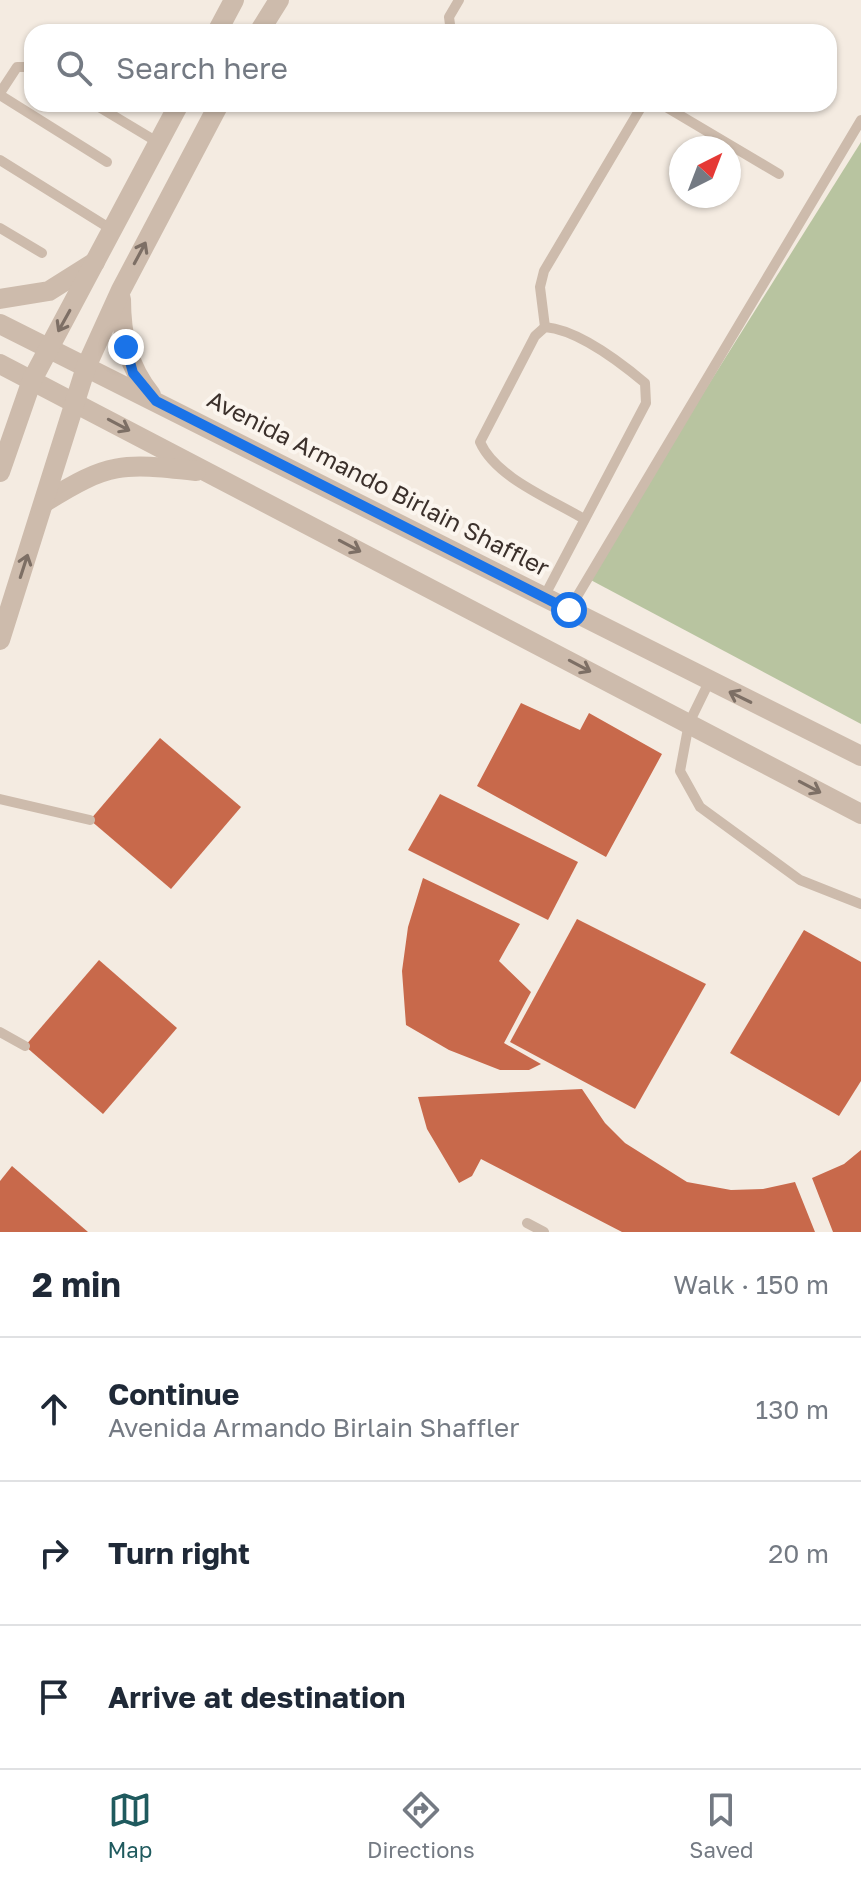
<!DOCTYPE html>
<html lang="en">
<head>
<meta charset="utf-8">
<style>
  body { margin:0; font-family:"Golos Text",sans-serif; background:#f2f2f3; color:#1f2937 }
  .compass { position:absolute; left:669px; top:136px; width:72px; height:72px; border-radius:50%; background:#fff; box-shadow:0 2px 6px #0004; rotate:42deg }
  .stop { position:absolute; width:24px; height:24px; margin:-18px; border:6px solid #1a73e8; border-radius:50%; background:#fff }
  .stop.end { background:#1a73e8; border-color:#fff; box-shadow:0 2px 8px #0008 }
  .list { margin:0; padding:0; list-style:none }
  h2 { display:flex; justify-content:space-between; align-items:center; height:104px; margin:0; padding:0 32px; font-size:34px }
  h2 small { font-size:26px; font-weight:400; color:#747a83 }
  .list li { display:grid; grid-template-columns:52px 1fr auto; gap:24px; align-items:center; box-sizing:border-box; height:144px; padding:0 32px; border-top:2px solid #e0e1e3 }
  .list b { display:block; font-size:30px; white-space:nowrap }
  .list p { margin:0; font-size:26px; white-space:nowrap; color:#747a83 }
  .list em { font-size:26px; font-style:normal; color:#747a83 }
  .icon { flex:none; width:44px; height:44px; fill:none; stroke:currentColor; stroke-width:2; stroke-linecap:round; stroke-linejoin:round }
  .map { position:relative; flex:none; width:861px; height:1232px; overflow:hidden }
  .search { position:absolute; background:#fff; box-shadow:0 2px 6px #0004; left:24px; right:24px; top:24px; height:88px; display:flex; align-items:center; gap:20px; box-sizing:border-box; padding:0 28px; border-radius:24px; color:#747a83; font-size:30px }
  .sheet { height:536px; background:#fff }
  nav { display:flex; justify-content:space-around; align-items:center; box-sizing:border-box; height:112px; border-top:2px solid #e0e1e3; background:#fff; font-size:22px; color:#747a83 }
  nav a { display:grid; justify-items:center; gap:4px }
  nav .on { color:#1f5a5e }
  .map>svg:first-child { display:block }
</style>
</head>
<body>
<div class="map">
<svg width="861" height="1232" viewBox="0 0 861 1232">
  <rect width="100%" height="100%" fill="#f4ebe1"/>
  <polygon fill="#b8c4a0" points="861,142 861,724 587,578"/>
  <g fill="#c8694b">
    <polygon points="521,703 580,730 589,713 662,754 606,857 477,786"/>
    <polygon points="160,738 241,807 171,889 90,820"/>
    <polygon points="440,794 578,862 548,920 408,850"/>
    <polygon points="423,878 520,924 499,961 531,992 504,1043 541,1064 529,1070 500,1070 449,1050 406,1025 402,971 408,927"/>
    <polygon points="577,919 706,984 635,1109 510,1042"/>
    <polygon points="804,930 861,962 861,1081 839,1116 730,1053"/>
    <polygon points="99,960 177,1028 103,1114 25,1046"/>
    <polygon points="582,1089 605,1123 625,1143 687,1182 731,1190 763,1189 795,1182 815,1232 622,1232 481,1159 472,1176 459,1183 427,1129 418,1097"/>
    <polygon points="861,1150 861,1232 833,1232 812,1178 844,1164"/>
    <polygon points="12,1166 88,1232 0,1232 0,1181"/>
  </g>
  <g fill="none" stroke-linecap="round" stroke-linejoin="round">
    <g stroke="#cdbbac" stroke-width="10">
      <polyline points="451,32 449,17 459,0"/>
      <polyline points="0,93 17,67 32,67"/>
      <polyline points="0,95 107,162"/>
      <polyline points="94,104 159,143"/>
      <polyline points="661,104 779,174"/>
      <polyline points="0,160 114,231"/>
      <polyline points="0,228 42,253"/>
      <polyline points="545,327 540,287 544,271 643,104"/>
      <path d="M544,597L646,403L645,383C620,362 579,330 545,327L535,336L480,442C496,478 551,499 584,519"/>
      <polyline points="569,610 861,120"/>
      <polyline points="709,682 689,723 680,771 700,807 800,880 861,904"/>
      <polyline points="0,799 90,820"/>
      <polyline points="0,1032 25,1046"/>
      <polyline points="527,1223 544,1232"/>
    </g>
    <g stroke="#cdbbac" stroke-width="20">
      <polyline points="217,32 234,0"/>
      <polyline points="259,32 279,0"/>
      <polyline points="0,299 49,291 95,262"/>
      <path d="M121,299C121,336 128,366 151,395"/>
      <polyline points="0,324 861,756"/>
      <polyline points="0,364 861,814"/>
      <polyline points="0,472 32,380 179,104"/>
      <path d="M45,502C109,462 121,463 196,471"/>
      <polyline points="0,640 86,367 121,290 219,104"/>
    </g>
  </g>
  <defs><path id="oneway-shaft" d="M-6 0H5M1.5-3L5.5 0L1.5 3" fill="none" stroke-width="1.6" stroke-linecap="round" stroke-linejoin="round" transform="scale(2)"/></defs>
  <g stroke="#7d6f65">
    <use href="#oneway-shaft" transform="translate(140 253) rotate(-62)"/>
    <use href="#oneway-shaft" transform="translate(64 321) rotate(119)"/>
    <use href="#oneway-shaft" transform="translate(119 425) rotate(28)"/>
    <use href="#oneway-shaft" transform="translate(350 546) rotate(28)"/>
    <use href="#oneway-shaft" transform="translate(24 566) rotate(-72)"/>
    <use href="#oneway-shaft" transform="translate(580 666) rotate(28)"/>
    <use href="#oneway-shaft" transform="translate(740 697) rotate(-154)"/>
    <use href="#oneway-shaft" transform="translate(810 787) rotate(28)"/>
  </g>
  <g fill="none" stroke-linecap="round" stroke-linejoin="round">
    <polyline stroke="#1a73e8" stroke-width="10" points="126,347 133,373 156,401 569,610"/>
  </g>
  <g text-anchor="middle" stroke-width="8" stroke-linejoin="round" paint-order="stroke">
    <g font-size="24" fill="#3b302b" stroke="#fbf5ee">
      <text transform="translate(378 484) rotate(27)" y="8">Avenida Armando Birlain Shaffler</text>
    </g>
  </g>
</svg>
<svg class="compass" viewBox="-18 -18 36 36"><path d="M0-13l5 13h-10z" fill="#e53935"/><path d="M0 13l5-13h-10z" fill="#747a83"/></svg>
<div class="stop" style="left:569px;top:610px"></div>
<div class="stop end" style="left:126px;top:347px"></div>
<div class="search"><svg class="icon" aria-label="search" viewBox="0 0 24 24"><circle cx="10" cy="10" r="6"/><path d="M15 15l6 6"/></svg>Search here</div>
</div>
<section class="sheet">
<h2>2 min<small>Walk · 150 m</small></h2>
<ul class="list">
<li><svg class="icon" aria-label="ahead" viewBox="0 0 24 24"><path d="M12 20V5M6 11l6-6 6 6"/></svg><div><b>Continue</b><p>Avenida Armando Birlain Shaffler</p></div><em>130 m</em></li>
<li><svg class="icon" aria-label="right" viewBox="0 0 24 24"><path d="M7 20v-9h11M14 6l5 5-5 5"/></svg><div><b>Turn right</b></div><em>20 m</em></li>
<li><svg class="icon" aria-label="arrive" viewBox="0 0 24 24"><path d="M6 21V4h12l-3 4 3 4H6"/></svg><div><b>Arrive at destination</b></div></li>
</ul>
</section>
<nav>
<a class="on"><svg class="icon" aria-label="map" viewBox="0 0 24 24"><path d="M3 6l6-2 6 2 6-2v14l-6 2-6-2-6 2zM9 4v14M15 6v14"/></svg>Map</a>
<a><svg class="icon" aria-label="directions" viewBox="0 0 24 24"><path d="M12 3l9 9-9 9-9-9zM9 14v-3h6M13 9l2 2-2 2"/></svg>Directions</a>
<a><svg class="icon" aria-label="saved" viewBox="0 0 24 24"><path d="M7 4h10v16l-5-4-5 4z"/></svg>Saved</a>
</nav>
</body>
</html>
